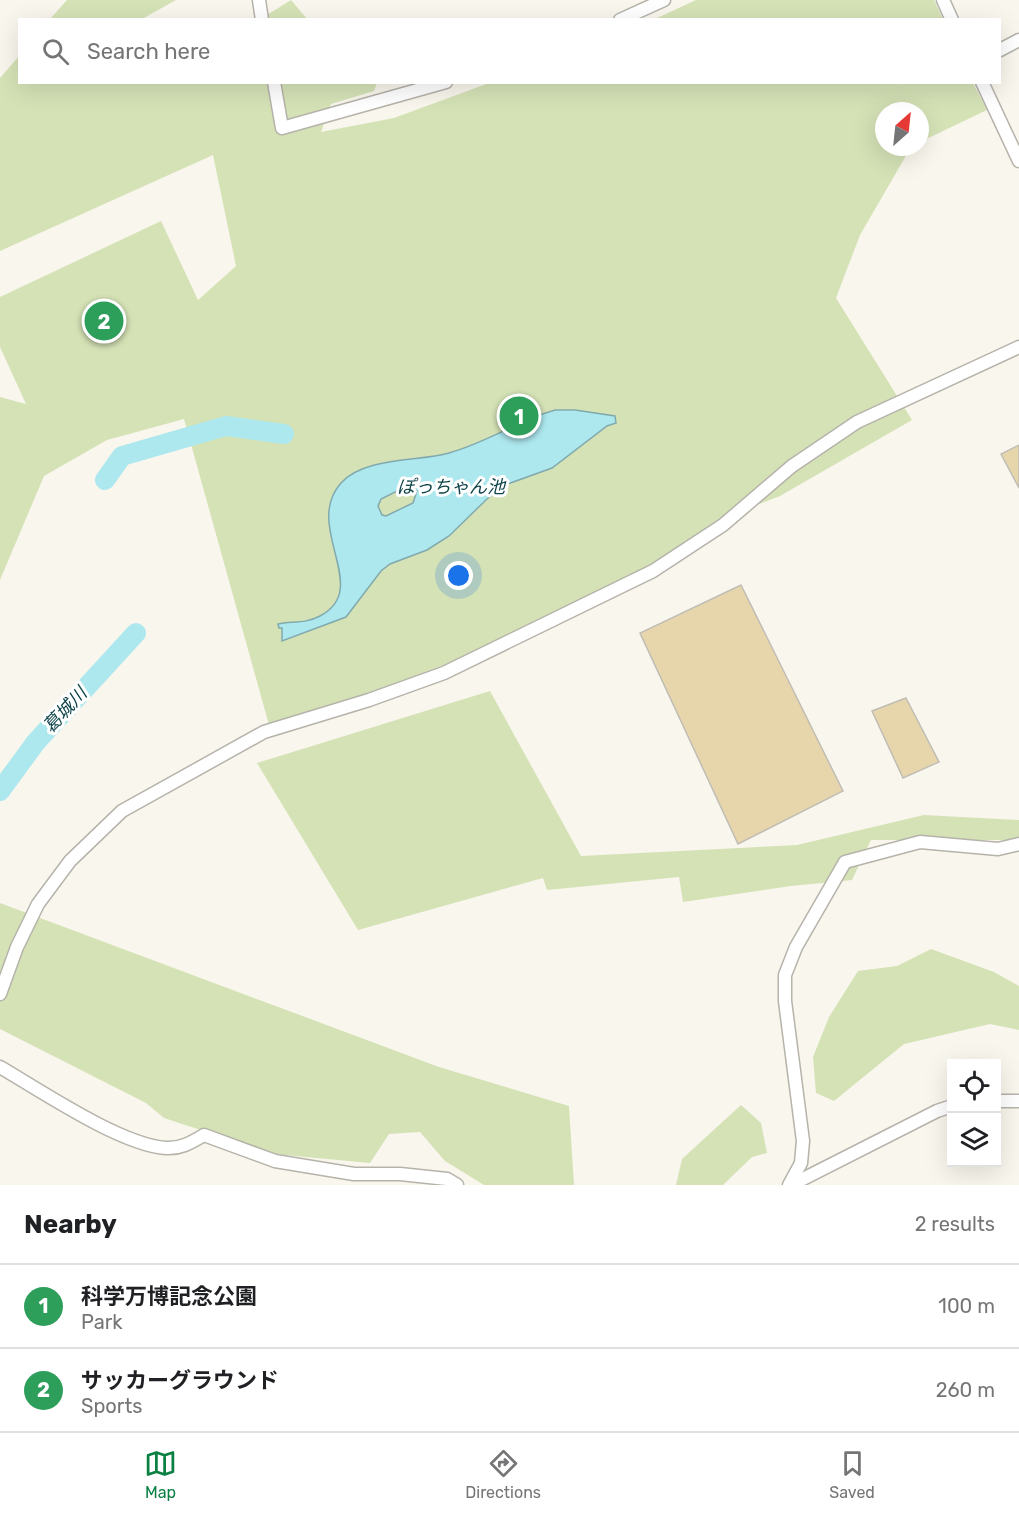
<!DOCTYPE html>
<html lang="en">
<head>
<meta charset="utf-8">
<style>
  body { margin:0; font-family:Rubik,"Noto Sans JP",sans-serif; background:#f2f2f2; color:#202124 }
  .controls { position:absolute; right:18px; bottom:18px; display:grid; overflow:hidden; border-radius:0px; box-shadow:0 6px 24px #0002 }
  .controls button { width:54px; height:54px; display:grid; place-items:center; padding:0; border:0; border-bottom:2px solid #e0e0e0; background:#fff; color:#202124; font:30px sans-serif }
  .compass { position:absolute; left:875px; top:102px; width:54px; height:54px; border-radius:50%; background:#fff; box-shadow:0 6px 24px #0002; rotate:27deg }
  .you { position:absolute; left:459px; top:576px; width:21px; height:21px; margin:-15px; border:4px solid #fff; border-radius:50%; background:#1a73e8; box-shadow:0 0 0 9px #1a73e833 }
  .badge { display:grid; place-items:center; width:39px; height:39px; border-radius:50%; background:#0b8043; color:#fff; font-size:20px; font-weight:700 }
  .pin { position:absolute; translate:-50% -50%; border:3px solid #fff; box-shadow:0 2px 6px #0006 }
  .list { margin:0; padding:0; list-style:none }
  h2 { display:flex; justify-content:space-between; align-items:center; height:78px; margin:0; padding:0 24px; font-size:26px }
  h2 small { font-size:20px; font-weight:400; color:#757577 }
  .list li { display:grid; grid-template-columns:39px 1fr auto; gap:18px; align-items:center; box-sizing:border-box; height:84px; padding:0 24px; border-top:2px solid #e0e0e0 }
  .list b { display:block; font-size:22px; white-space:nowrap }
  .list p { margin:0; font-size:20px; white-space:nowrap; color:#757577 }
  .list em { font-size:20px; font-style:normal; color:#757577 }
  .icon { flex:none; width:33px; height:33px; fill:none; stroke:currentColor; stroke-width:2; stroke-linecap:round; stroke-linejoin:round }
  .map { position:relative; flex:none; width:1019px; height:1185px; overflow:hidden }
  .search { position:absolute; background:#fff; box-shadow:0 6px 24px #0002; left:18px; right:18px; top:18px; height:66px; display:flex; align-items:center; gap:15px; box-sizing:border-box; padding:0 21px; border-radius:0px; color:#757577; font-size:22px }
  .sheet { height:246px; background:#fff }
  nav { display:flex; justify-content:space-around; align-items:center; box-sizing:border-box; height:84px; border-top:2px solid #e0e0e0; background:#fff; font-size:16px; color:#757577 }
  nav a { display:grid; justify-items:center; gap:3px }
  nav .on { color:#0b8043 }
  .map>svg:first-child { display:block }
</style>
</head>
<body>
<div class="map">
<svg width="1019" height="1185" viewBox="0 0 1019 1185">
  <rect width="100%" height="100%" fill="#f9f6ed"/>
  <g fill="#d5e2b6">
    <polygon points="67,0 176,0 142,19 50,19"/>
    <polygon points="291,0 307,19 259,20"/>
    <polygon points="696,0 934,0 943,19 655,19"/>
    <polygon points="19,56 20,82 377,83 374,91 331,104 321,132 394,118 489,83 973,83 987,110 920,142 920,111 884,111 884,147 911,147 860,235 836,298 912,420 780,496 723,518 687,545 650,565 468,655 388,688 269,725 184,419 107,440 44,476 0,580 0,397 26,404 0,347 0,297 161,221 198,300 236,266 213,155 0,251 0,78"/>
    <polygon points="490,691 581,856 797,845 924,815 1019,820 1019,849 1009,840 871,840 852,880 791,886 683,902 679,877 547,890 543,878 358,930 257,763"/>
    <polygon points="0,903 439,1067 569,1106 574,1185 484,1185 445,1161 420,1132 389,1134 370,1163 274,1154 164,1118 146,1103 0,1029"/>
    <polygon points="931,949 994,972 1019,986 1019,1030 990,1024 904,1044 834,1101 816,1093 813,1057 829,1017 858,971 897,966"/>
    <polygon points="741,1105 761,1123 767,1153 752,1157 723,1185 676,1185 682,1159"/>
  </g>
  <path fill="#ade8ef" stroke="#81aaae" stroke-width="1.5" fill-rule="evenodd" d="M555,410H575L615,416L616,423L607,426L552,468L505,485L487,499L449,536L427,550L390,564L381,571L346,617L282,641V628H279L278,624C292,621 305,624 320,616C373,588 302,527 341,483C364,457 417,462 449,453C488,442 517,421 555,410ZM405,487L414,488L417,491L413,503L386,516L382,515L378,506L381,499Z"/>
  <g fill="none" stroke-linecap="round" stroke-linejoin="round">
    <g stroke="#ade8ef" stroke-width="20">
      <polyline points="105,480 122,456 226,426 284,434"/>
      <polyline points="0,791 36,742 136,633"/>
    </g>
  </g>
  <g fill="#e7d6ab" stroke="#c0bdb5" stroke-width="1.5">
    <polygon points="1019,445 1019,488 1001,454"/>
    <polygon points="741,585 843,791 738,844 640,633"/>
    <polygon points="906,698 939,762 903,778 872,711"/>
  </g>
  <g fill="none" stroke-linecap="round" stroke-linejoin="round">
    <g stroke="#b6b3ab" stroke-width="15">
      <g id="minor">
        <polyline points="259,0 262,20"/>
        <polyline points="943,0 952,20"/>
        <polyline points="620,20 664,0"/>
        <polyline points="1000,50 1019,40"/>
        <polyline points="274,82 282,128 446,82"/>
        <polyline points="982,82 1019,161"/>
        <polyline points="0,994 17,947 38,904 70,861 122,811 264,732 369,700 444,673 653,571 723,525 792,466 857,422 1019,347"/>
        <path d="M0,1067C41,1091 121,1145 166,1148C181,1149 192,1142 204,1135L275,1161L354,1174H400L447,1179L457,1185"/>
        <polyline points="996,1101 1019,1101"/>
        <polyline points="789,1185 801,1163 803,1141 785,1001 785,975 796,947 845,862 920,842 998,849 1019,844"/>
        <polyline points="791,1185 937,1111 952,1106"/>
      </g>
    </g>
    <use href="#minor" stroke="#fff" stroke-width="12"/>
  </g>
  <g text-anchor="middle" stroke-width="6" stroke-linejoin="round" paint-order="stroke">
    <g font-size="18" font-style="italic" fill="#0d4348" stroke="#fff">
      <text x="451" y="493">ぽっちゃん池</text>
      <text transform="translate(65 710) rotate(-47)" y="6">葛城川</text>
    </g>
  </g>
</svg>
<div class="controls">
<button><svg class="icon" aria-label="locate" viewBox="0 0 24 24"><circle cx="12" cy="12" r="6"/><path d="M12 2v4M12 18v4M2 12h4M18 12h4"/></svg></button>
<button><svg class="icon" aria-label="layers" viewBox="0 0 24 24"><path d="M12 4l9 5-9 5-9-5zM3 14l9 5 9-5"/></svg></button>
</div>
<svg class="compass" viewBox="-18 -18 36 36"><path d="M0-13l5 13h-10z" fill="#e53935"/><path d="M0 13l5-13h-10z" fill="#757577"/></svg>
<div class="you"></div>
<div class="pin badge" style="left:519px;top:416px;background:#2e9e5b">1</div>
<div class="pin badge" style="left:104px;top:321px;background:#2e9e5b">2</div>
<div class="search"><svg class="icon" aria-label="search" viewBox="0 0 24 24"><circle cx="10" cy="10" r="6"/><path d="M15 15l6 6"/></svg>Search here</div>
</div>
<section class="sheet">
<h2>Nearby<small>2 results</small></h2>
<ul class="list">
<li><span class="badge" style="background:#2e9e5b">1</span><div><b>科学万博記念公園</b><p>Park</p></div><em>100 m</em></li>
<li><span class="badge" style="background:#2e9e5b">2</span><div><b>サッカーグラウンド</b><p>Sports</p></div><em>260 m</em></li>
</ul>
</section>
<nav>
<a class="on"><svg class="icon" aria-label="map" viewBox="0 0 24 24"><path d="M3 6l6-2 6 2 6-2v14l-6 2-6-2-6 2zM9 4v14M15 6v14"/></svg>Map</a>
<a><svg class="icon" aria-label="directions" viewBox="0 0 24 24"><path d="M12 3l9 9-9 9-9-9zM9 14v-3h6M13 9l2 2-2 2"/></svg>Directions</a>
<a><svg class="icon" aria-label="saved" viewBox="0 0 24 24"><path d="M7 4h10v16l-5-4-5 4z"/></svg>Saved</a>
</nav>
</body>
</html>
